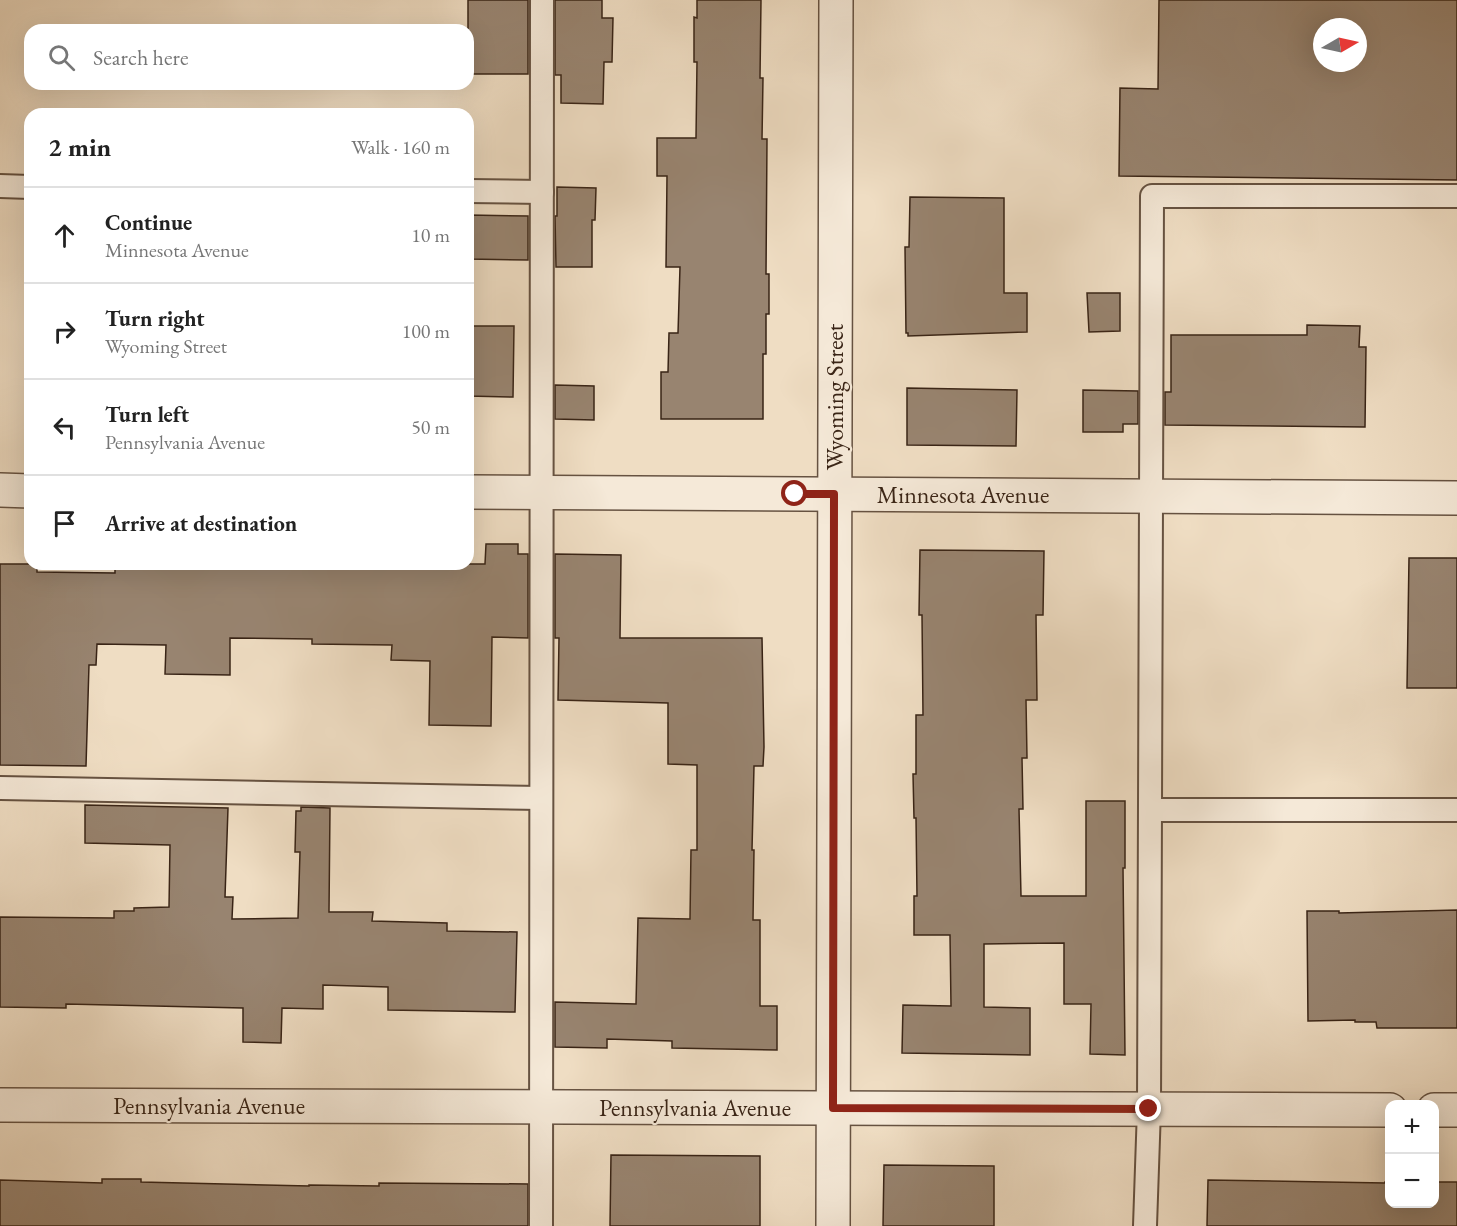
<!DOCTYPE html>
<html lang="en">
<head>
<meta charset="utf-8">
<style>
  body { margin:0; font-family:"EB Garamond",serif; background:#f2f2f2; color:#222 }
  .controls { position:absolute; right:18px; bottom:18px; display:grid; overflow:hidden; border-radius:12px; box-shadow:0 6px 24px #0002 }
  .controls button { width:54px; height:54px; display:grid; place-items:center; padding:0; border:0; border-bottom:2px solid #e0e0e0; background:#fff; color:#222; font:30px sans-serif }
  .compass { position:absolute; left:1313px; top:18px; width:54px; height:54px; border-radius:50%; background:#fff; box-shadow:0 6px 24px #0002; rotate:81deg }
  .stop { position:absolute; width:18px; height:18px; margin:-14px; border:4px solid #8f2418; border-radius:50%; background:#fff }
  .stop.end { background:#8f2418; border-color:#fff; box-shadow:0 2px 6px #0008 }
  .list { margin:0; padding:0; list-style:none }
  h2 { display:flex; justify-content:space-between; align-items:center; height:78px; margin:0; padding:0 24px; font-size:26px }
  h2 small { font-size:20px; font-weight:400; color:#767676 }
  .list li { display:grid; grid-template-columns:39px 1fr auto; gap:18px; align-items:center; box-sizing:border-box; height:96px; padding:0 24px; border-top:2px solid #e0e0e0 }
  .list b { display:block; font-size:22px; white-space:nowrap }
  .list p { margin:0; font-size:20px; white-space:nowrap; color:#767676 }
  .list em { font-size:20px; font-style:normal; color:#767676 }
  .icon { flex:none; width:33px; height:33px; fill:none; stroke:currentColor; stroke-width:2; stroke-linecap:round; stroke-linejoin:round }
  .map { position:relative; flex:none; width:1457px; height:1226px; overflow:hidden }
  .search { position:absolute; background:#fff; box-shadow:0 6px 24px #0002; left:24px; top:24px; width:450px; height:66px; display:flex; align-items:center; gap:15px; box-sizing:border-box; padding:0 21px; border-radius:18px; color:#767676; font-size:22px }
  .panel { position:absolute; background:#fff; box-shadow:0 6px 24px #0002; left:24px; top:108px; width:450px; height:462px; border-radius:18px }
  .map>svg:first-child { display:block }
</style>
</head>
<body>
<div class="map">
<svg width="1457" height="1226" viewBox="0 0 1457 1226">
  <rect width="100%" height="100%" fill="#efddc3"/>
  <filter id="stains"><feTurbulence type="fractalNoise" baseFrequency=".00333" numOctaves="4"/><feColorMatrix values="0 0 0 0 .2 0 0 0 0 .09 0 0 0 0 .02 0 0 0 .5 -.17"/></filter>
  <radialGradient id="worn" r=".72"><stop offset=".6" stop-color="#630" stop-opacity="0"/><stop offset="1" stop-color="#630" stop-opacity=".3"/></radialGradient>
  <g fill="#988470" stroke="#392416" stroke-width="1.5" fill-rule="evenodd">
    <rect x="468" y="0" width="60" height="74"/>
    <polygon points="555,0 602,0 602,18 613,18 612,62 604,62 603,104 561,103 561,75 555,75"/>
    <polygon points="697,0 761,0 760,78 763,78 762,139 767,139 766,274 769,274 769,314 766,314 766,354 763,354 763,419 661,419 661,372 668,372 669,333 678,333 680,267 666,267 667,176 657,176 657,138 696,138 697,62 694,62 694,17 697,18"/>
    <path d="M1159,0H1457V180L1119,176L1120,88L1158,89ZM1322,27H1358V63H1322Z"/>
    <polygon points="557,187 596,188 595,220 592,220 592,267 556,267 555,216 557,216"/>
    <polygon points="910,197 1004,198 1004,293 1027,293 1027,332 908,336 908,333 906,333 905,247 909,247"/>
    <polygon points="468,215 528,216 528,260 468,259"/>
    <polygon points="1087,293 1120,293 1120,331 1089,332"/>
    <polygon points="1307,325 1360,326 1359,347 1366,347 1365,427 1165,425 1165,392 1171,392 1171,335 1307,335"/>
    <polygon points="468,326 514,326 513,397 468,396"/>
    <polygon points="555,385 594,386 594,420 555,419"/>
    <polygon points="907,388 1017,390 1016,446 907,445"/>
    <polygon points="1083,390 1138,391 1138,424 1123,424 1123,432 1083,432"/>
    <polygon points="486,544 518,544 518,554 528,554 528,638 492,637 491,726 429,725 430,661 391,660 392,645 312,644 312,639 230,638 230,675 165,674 166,645 97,644 96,665 89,665 86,766 0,765 0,564 37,564 37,572 115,573 115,567 167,568 167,566 301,568 301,564 485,564"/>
    <polygon points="920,550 1044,551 1043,615 1036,615 1037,700 1026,700 1027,758 1022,758 1023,809 1019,809 1021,896 1086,896 1086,801 1125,801 1125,868 1123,868 1125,1055 1090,1054 1091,1004 1064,1004 1064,943 984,944 984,1007 1030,1008 1030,1055 902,1053 903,1005 951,1006 950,935 914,935 914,896 917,896 916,818 914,818 913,774 916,774 916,715 923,715 922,615 919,615"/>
    <polygon points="555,554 621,555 620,638 762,638 764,747 763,766 754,766 752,850 754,850 753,920 760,920 760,1006 777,1006 777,1050 672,1048 672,1041 607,1039 607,1048 555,1047 555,1002 636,1004 638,918 690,919 691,850 697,850 697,765 668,764 668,703 558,700 559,638 555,638"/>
    <polygon points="1409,558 1457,558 1457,688 1407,688"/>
    <polygon points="85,805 228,808 225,897 233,897 232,919 298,918 300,852 295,852 296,811 301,811 301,807 330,808 329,912 373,912 372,921 447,923 447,931 517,932 515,1012 388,1010 388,987 323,985 323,1009 282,1008 281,1043 243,1042 243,1008 66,1004 66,1008 0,1007 0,917 114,918 114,911 134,911 134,908 169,907 170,845 85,843"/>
    <polygon points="1457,910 1457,1028 1377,1028 1376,1022 1355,1022 1355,1020 1308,1021 1307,911 1339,911 1339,913"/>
    <polygon points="611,1155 760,1156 760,1226 610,1226"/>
    <polygon points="884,1165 994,1166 994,1226 883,1226"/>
    <polygon points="102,1179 141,1179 141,1182 309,1186 309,1185 379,1186 379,1183 528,1184 528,1226 0,1226 0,1180 102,1183"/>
    <polygon points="1208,1180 1385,1183 1385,1182 1389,1182 1389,1203 1434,1203 1434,1182 1457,1182 1457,1226 1207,1226"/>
  </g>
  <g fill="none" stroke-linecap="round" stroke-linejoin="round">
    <g stroke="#665241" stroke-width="26">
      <g id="lane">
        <polyline points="0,186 30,187"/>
        <polyline points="468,191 542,192"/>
        <polyline points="0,788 541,798"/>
        <polyline points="1150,810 1457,810"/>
        <polyline points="541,1226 542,0"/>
        <polyline points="1145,1226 1149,1109 1152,196 1457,196"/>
      </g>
    </g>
    <g stroke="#665241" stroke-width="36">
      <g id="street">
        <polyline points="0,490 30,491"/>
        <polyline points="468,492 1457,498"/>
        <polyline points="0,1105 1390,1110"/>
        <polyline points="1434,1110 1457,1110"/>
        <polyline points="833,1226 836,0"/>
      </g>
    </g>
    <use href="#lane" stroke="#f5e9d8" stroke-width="22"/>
    <use href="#street" stroke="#f5e9d8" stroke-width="33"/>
  </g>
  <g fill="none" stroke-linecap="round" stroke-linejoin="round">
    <polyline stroke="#8f2418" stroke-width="8" points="795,494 834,494 833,1108 1149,1109"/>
  </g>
  <g text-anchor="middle" stroke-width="4.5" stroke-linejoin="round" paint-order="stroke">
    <g font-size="24" fill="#392416" stroke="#f5e9d8">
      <text transform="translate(835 397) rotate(-90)" y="8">Wyoming Street</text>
      <text x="963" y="503">Minnesota Avenue</text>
      <text x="209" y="1114">Pennsylvania Avenue</text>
      <text x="695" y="1116">Pennsylvania Avenue</text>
    </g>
  </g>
  <rect width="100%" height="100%" filter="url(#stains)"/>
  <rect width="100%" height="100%" fill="url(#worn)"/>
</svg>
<div class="controls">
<button>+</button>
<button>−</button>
</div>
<svg class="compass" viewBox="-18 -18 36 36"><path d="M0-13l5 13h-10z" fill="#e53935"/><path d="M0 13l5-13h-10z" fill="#767676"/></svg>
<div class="stop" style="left:795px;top:494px"></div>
<div class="stop end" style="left:1149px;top:1109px"></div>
<div class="search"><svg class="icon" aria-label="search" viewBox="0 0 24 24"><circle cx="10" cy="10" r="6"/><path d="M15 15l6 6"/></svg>Search here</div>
<section class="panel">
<h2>2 min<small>Walk · 160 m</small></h2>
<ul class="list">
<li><svg class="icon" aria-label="ahead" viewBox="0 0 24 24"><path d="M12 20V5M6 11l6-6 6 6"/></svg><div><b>Continue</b><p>Minnesota Avenue</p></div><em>10 m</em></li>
<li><svg class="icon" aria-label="right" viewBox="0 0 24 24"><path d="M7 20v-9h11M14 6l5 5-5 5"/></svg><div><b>Turn right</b><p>Wyoming Street</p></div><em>100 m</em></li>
<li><svg class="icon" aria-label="left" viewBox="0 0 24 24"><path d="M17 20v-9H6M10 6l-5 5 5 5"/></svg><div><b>Turn left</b><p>Pennsylvania Avenue</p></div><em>50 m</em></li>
<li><svg class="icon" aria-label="arrive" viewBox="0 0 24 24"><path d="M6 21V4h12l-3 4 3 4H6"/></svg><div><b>Arrive at destination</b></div></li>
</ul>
</section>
</div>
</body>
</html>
